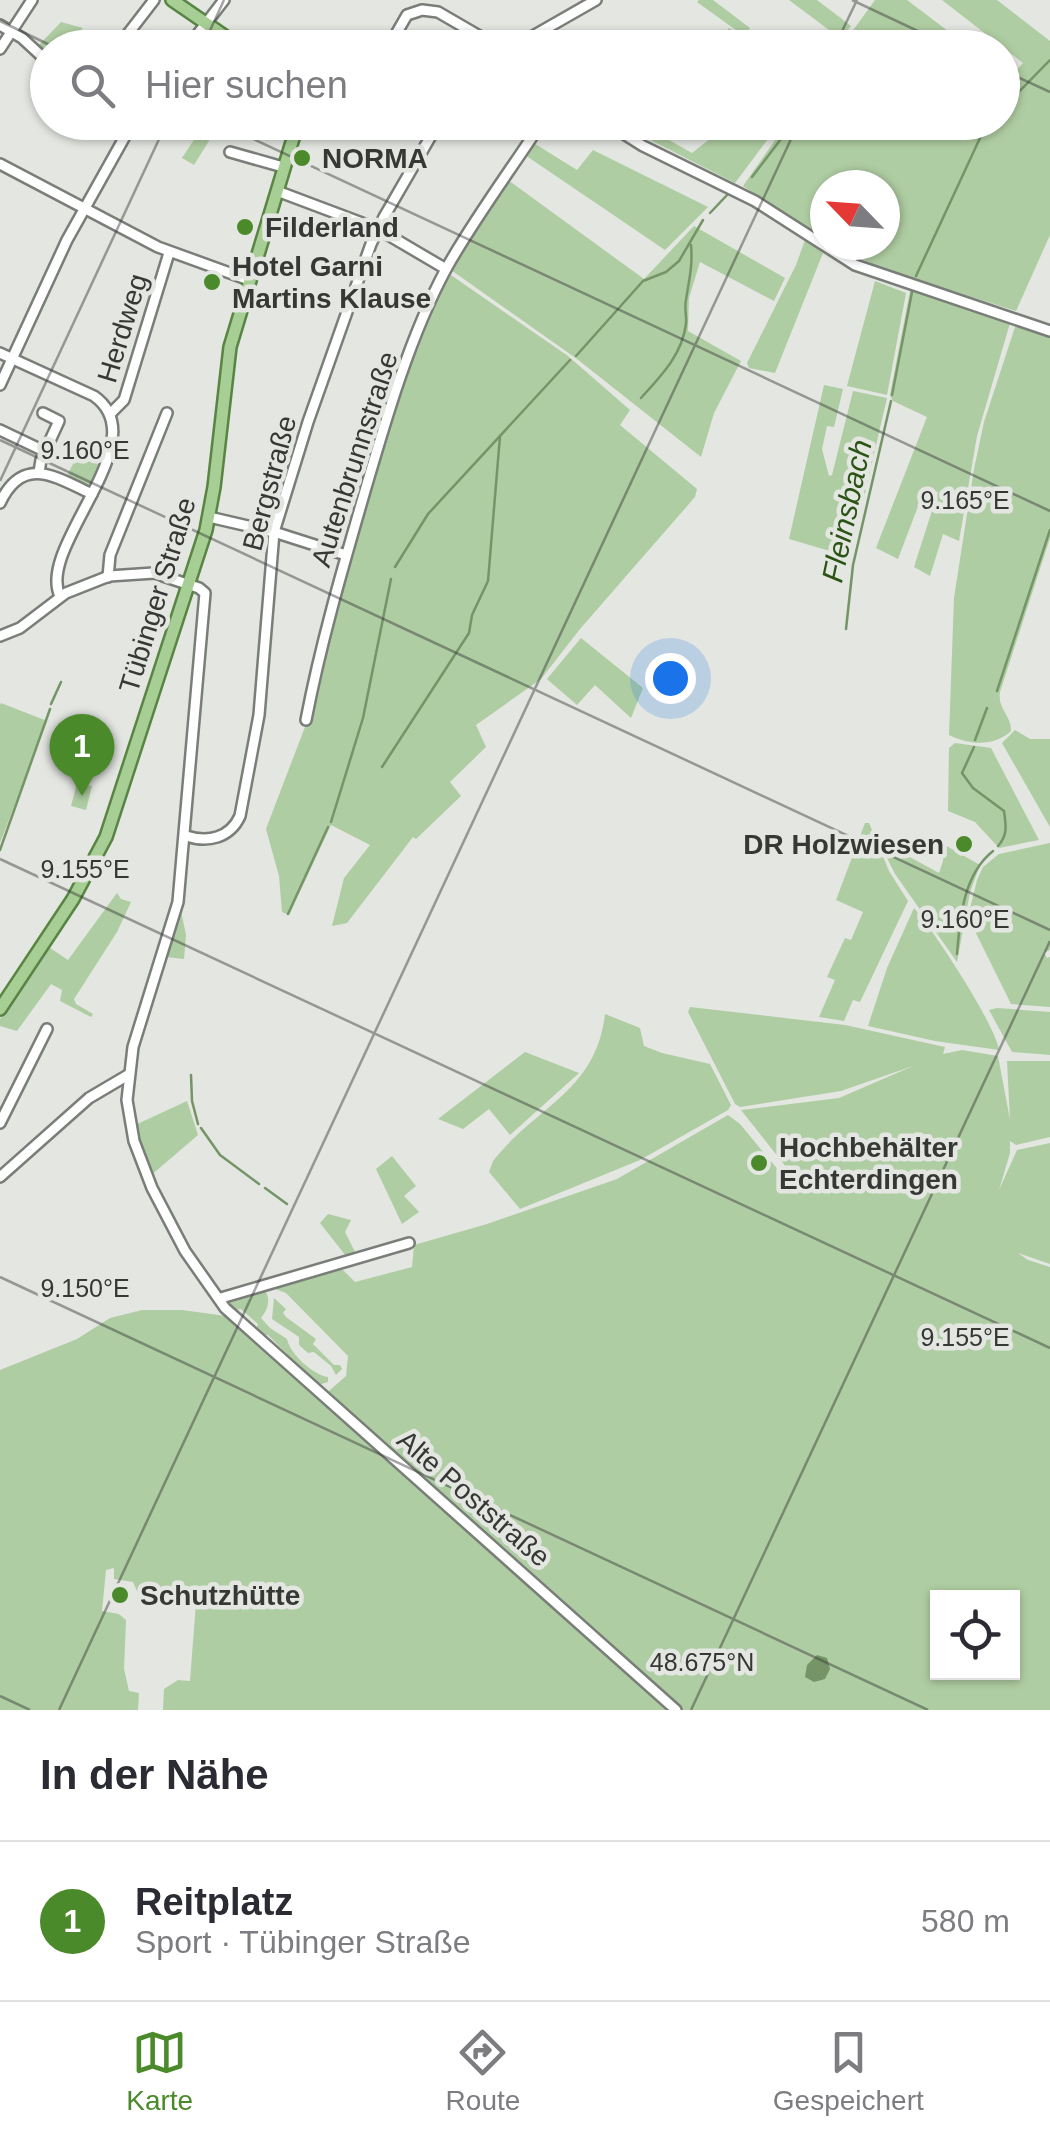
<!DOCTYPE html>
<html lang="de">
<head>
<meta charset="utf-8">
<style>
  body { margin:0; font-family:Helvetica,sans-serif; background:#f7f7f7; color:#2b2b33 }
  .controls { position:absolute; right:30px; bottom:30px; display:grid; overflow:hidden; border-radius:0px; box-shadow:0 2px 8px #0004 }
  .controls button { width:90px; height:90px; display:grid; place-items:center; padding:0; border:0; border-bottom:2px solid #e1e1e2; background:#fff; color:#2b2b33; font:50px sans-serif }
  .compass { position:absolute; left:810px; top:170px; width:90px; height:90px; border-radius:50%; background:#fff; box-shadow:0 2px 8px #0004; rotate:295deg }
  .you { position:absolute; left:670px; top:678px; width:35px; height:35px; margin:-25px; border:8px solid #fff; border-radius:50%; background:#1a73e8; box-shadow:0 0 0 15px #1a73e833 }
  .badge { display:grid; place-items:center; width:65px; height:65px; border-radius:50%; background:#4b8a2a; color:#fff; font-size:32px; font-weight:700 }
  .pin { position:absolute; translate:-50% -82px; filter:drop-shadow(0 2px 5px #0008) }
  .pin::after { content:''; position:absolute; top:52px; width:35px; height:30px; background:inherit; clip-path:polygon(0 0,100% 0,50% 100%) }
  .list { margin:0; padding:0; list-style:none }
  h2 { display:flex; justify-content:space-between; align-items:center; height:130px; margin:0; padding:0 40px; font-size:42px }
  h2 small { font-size:32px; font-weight:400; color:#7c7c81 }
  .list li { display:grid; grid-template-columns:65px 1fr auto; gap:30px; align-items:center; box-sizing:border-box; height:160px; padding:0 40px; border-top:2px solid #e1e1e2 }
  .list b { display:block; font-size:38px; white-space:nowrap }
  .list p { margin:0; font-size:32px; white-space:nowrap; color:#7c7c81 }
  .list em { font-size:32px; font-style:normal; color:#7c7c81 }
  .icon { flex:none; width:55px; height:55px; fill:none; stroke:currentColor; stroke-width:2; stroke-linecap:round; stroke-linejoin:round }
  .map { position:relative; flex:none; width:1050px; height:1710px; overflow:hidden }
  .search { position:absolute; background:#fff; box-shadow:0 2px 8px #0004; left:30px; right:30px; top:30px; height:110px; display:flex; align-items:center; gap:25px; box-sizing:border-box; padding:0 35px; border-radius:55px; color:#7c7c81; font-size:38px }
  .sheet { height:290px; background:#fff }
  nav { display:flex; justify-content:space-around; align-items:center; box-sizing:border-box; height:140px; border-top:2px solid #e1e1e2; background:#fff; font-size:28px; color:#7c7c81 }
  nav a { display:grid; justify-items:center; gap:5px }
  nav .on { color:#4b8a2a }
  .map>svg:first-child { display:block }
</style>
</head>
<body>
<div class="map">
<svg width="1050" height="1710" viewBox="0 0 1050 1710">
  <rect width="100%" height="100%" fill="#e3e6e1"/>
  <g fill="#afcda2" fill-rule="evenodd">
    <polygon points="699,0 713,0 750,28 744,36 697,2"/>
    <polygon points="789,0 817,0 851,26 841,39"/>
    <polygon points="875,0 907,0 969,47 841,47"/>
    <polygon points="942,0 997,0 1050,41 1050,235 1016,311 883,269 833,245 885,245 885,185 825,185 825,240 743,186 787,123 1002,122 1003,73 1009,78 1023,63"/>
    <polygon points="61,22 83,28 64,47 48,48 47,57 37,47"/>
    <polygon points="729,28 756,47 715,47"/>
    <polygon points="617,123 639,123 692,153 730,123 780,123 735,183"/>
    <polygon points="201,129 212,136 194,165 182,158"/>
    <polygon points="532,142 577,170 593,150 708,207 665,250 525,155"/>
    <polygon points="508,180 644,279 694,226 785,278 774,301 700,262 689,298 688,331 741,361 714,413 701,457 577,359 451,270"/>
    <polygon points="805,240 823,253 775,373 749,368 747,363 796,265"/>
    <polygon points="448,273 568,356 630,410 620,425 697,489 695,497 580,629 541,679 476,725 486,747 450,782 461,796 416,839 413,837 347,923 332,926 344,878 370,845 331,825 289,915 282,912 279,876 266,829 308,719 321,647 394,407"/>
    <polygon points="875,281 906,293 887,395 847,386"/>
    <polygon points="914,289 1009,320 1010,323 977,436 959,541 943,534 930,576 914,567 938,492 925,488 898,559 876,548 927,417 893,401 890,395 910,291"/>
    <path d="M1016,324L1050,335V538L1000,692C997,709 1012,716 1011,731C994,747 969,745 949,735L954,598L974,469L984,422Z"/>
    <polygon points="824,385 843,389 834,427 827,426 822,449 829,476 832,475 853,391 887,398 850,557 789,539"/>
    <polygon points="78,454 98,464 90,485 67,476"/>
    <polygon points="581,638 643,688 631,718 595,685 577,705 547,679"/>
    <polygon points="1,703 47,721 0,843 0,705"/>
    <polygon points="1015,730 1030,739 1050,739 1050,827 1002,743"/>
    <polygon points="955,743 991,748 1039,840 999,848 975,822 948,811 949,748"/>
    <polygon points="77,783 92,786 86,810 71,806"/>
    <polygon points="865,823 869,823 889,871 908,901 860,1002 853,1000 844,1021 819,1017 835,980 827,977 845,938 851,940 863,912 836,900"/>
    <polygon points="1050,843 1050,950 1044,953 1047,958 1050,957 1050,1007 1011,1004 968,917 977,880 983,867 999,854"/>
    <polygon points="943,844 980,865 970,892 957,962 895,874 883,850 906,855 939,873 943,861"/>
    <polygon points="117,893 121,899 131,902 117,932 74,999 76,1004 93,1014 91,1017 60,1001 62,990 51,984 17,1031 0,1026 0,1019 47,946 68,960"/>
    <path d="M914,908C934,931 995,1024 999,1050L935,1041L868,1026L887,968Z"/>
    <polygon points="181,911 186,935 184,959 166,957"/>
    <path d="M690,1007L845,1025L945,1047L943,1054L962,1050L998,1056L1010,1120L1007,1061H1050V1137L1016,1145L1010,1141V1153L999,1190L1017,1150L1050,1143V1264L1018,1253L1028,1260L1050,1267V1710H163L164,1689L178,1680L190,1681L196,1603L140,1598L133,1582L114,1579V1568L106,1570L102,1611L119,1614L126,1620L124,1669L129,1691L139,1693L138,1710H0V1370L77,1339L110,1318L142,1310H182L226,1316L240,1324L321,1398L346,1376L348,1356L286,1293L270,1287L340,1267L355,1282L412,1267L414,1245L487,1224L617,1179L728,1115L740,1124L789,1183L794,1177L741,1110L839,1098L913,1066L841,1091L740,1107L735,1104L688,1012ZM938,1598H1012V1672H938Z"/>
    <polygon points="997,1008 1050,1012 1050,1055 1012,1052 989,1010"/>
    <path d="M605,1014L640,1028L644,1046L662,1053L710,1064L731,1105L728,1110L640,1160L520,1209L489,1172L493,1161C536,1106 596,1092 605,1014Z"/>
    <polygon points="525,1052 579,1073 510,1135 489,1109 463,1129 438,1119"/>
    <polygon points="187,1101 198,1135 149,1177 133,1126"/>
    <polygon points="392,1156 416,1186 404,1196 419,1212 402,1224 376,1169"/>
    <polygon points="328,1214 351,1220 345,1232 356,1254 346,1256 320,1223"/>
    <path d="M263,1288C272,1298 268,1309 261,1318L270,1328L287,1339C290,1354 313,1375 328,1377V1382L318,1385L268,1335L263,1336L256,1330L258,1324L241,1309L235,1310L230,1305L231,1299Z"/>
    <polygon points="274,1298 286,1309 283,1313 286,1317 316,1339 313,1344 334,1365 340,1365 342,1369 336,1375 331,1366 314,1352 308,1353 299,1345 299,1337 272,1319"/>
  </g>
  <polygon fill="#759468" points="817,1655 827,1658 830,1669 825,1679 814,1682 805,1677 807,1665"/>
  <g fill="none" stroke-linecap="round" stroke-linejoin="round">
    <g stroke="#759468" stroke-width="2.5">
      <polyline points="1002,109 1050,60"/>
      <polyline points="752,177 794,122"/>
      <polyline points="710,213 729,193"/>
      <polyline points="916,276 980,138 991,122"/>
      <polyline points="576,356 643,281 666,272 679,261 703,220"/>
      <polyline points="892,395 912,292"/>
      <path d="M641,398C661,376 682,355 686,324C687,316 684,308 686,300C689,280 693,265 691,245"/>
      <polyline points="395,567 428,514 570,360"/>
      <polyline points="846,629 853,565 891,401"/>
      <polyline points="997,691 1050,530"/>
      <polyline points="51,704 61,682"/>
      <polyline points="975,740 987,708"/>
      <path d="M974,747L962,773L973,788L1004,811C1006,826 1008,835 998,846"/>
      <polyline points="382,767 469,633 472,615 488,581 500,436"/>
      <polyline points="331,822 363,718 391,579"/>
      <polyline points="0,850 50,709"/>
      <polyline points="288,914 328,827"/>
      <path d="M957,954C960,918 963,875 993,851"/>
      <polyline points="191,1075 192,1101 198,1124"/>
      <polyline points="201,1128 220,1155 259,1184"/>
      <polyline points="265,1188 287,1204"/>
    </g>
    <g stroke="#7a7e79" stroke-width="14">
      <g id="minor">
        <polyline points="0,25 22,38 48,62"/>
        <polyline points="117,48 154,0"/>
        <polyline points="187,48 224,0"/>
        <polyline points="388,48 407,15 422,10 438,12 500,48"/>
        <polyline points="512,48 596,0"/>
        <polyline points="0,49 32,0"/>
        <polyline points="605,122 643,146 755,201 855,265 1050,331"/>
        <polyline points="230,152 283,167"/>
        <polyline points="0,164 158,247 249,280"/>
        <polyline points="277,191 378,229 446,269"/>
        <path d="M0,353L94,396C158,441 36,546 60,596"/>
        <polyline points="0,385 67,240 133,122"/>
        <polyline points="111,413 124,400 169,253"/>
        <polyline points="0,430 44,451"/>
        <polyline points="39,472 41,460 59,421 43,413"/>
        <path d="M0,503C23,454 56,477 92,494"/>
        <polyline points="209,517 274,532 346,555"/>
        <polyline points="108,577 110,555 167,413"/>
        <polyline points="0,636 20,628 66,593 109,576 154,573 199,588 205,593 178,902 133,1047 127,1100 134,1141 152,1188 185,1251 225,1308 676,1710"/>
        <path d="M306,720C321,642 343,567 365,491C386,419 410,336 446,269C474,219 510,171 542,122"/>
        <path d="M186,836C208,843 230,838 240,816L259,715L274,532L308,422L371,244L384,217L439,122"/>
        <polyline points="0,1123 47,1029"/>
        <polyline points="0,1177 89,1098 128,1075"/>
        <polyline points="221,1298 409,1243"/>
      </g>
    </g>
    <g stroke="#598444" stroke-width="16">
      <g id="major">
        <polyline points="172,0 242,48"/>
        <polyline points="0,1009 73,899 106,837 206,530 214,487 230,347 298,122"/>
      </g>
    </g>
    <use href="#minor" stroke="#fff" stroke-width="9"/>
    <use href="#major" stroke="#a7ce94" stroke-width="11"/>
  </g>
  <path fill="none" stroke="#363836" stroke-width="2.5" stroke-opacity="0.45" d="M852,0L954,48M0,21L56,48M202,48L224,0M834,48L857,0M1002,70L1050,92M217,122L1050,511M0,440L1050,930M0,481L167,122M0,859L1050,1348M0,1277L928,1710M0,1696L30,1710M59,1710L799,122M691,1710L1050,941"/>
  <g fill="#4b8a2a" stroke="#e3e6e1" stroke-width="4">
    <circle cx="302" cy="158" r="10"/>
    <circle cx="245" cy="227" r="10"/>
    <circle cx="212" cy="282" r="10"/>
    <circle cx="964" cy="844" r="10"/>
    <circle cx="759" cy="1163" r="10"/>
    <circle cx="120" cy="1595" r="10"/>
  </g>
  <g text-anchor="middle" stroke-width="9" stroke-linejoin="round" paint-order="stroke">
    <g font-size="28" font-weight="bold" fill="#363836" stroke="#e3e6e1" text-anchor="start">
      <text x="322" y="168">NORMA</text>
      <text x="265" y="237">Filderland</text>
      <text x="232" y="276">Hotel Garni<tspan x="232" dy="32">Martins Klause</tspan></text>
      <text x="944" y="854" text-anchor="end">DR Holzwiesen</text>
      <text x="779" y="1157">Hochbehälter<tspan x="779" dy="32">Echterdingen</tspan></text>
      <text x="140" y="1605">Schutzhütte</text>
    </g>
    <g font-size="28" fill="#363836" stroke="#e3e6e1">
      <text transform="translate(122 328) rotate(-73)" y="10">Herdweg</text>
      <text transform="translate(354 459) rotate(-72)" y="10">Autenbrunnstraße</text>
      <text transform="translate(269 483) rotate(-75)" y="10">Bergstraße</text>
      <text transform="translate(157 595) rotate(-73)" y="10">Tübinger Straße</text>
      <text transform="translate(474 1498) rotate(41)" y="10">Alte Poststraße</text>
    </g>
    <g font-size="30" font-style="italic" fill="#2b5414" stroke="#e3e6e1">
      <text transform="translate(847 511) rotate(-78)" y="10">Fleinsbach</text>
    </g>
  </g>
  <g font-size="25" text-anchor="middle" fill="#363836" stroke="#e3e6e1" stroke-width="9" stroke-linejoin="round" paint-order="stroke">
    <text x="85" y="459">9.160°E</text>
    <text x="965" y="509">9.165°E</text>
    <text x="85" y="878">9.155°E</text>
    <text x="965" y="928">9.160°E</text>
    <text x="85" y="1297">9.150°E</text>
    <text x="965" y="1346">9.155°E</text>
    <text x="702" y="1671">48.675°N</text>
  </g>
</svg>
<div class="controls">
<button><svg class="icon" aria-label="locate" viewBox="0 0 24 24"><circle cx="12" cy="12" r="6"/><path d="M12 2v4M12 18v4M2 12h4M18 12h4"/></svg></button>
</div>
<svg class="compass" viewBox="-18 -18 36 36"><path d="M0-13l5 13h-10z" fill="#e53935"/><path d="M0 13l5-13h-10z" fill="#7c7c81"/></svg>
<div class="you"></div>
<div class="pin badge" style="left:82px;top:796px">1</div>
<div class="search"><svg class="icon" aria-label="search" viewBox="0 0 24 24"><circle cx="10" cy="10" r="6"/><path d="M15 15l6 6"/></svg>Hier suchen</div>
</div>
<section class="sheet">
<h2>In der Nähe<small></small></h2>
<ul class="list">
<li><span class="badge">1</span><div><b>Reitplatz</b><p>Sport · Tübinger Straße</p></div><em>580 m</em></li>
</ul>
</section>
<nav>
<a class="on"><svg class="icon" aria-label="map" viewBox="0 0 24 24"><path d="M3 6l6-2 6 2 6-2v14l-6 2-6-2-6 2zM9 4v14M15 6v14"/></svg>Karte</a>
<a><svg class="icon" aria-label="directions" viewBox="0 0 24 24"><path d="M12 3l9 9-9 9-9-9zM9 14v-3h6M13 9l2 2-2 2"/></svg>Route</a>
<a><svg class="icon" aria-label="saved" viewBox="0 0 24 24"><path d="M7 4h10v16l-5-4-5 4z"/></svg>Gespeichert</a>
</nav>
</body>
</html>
